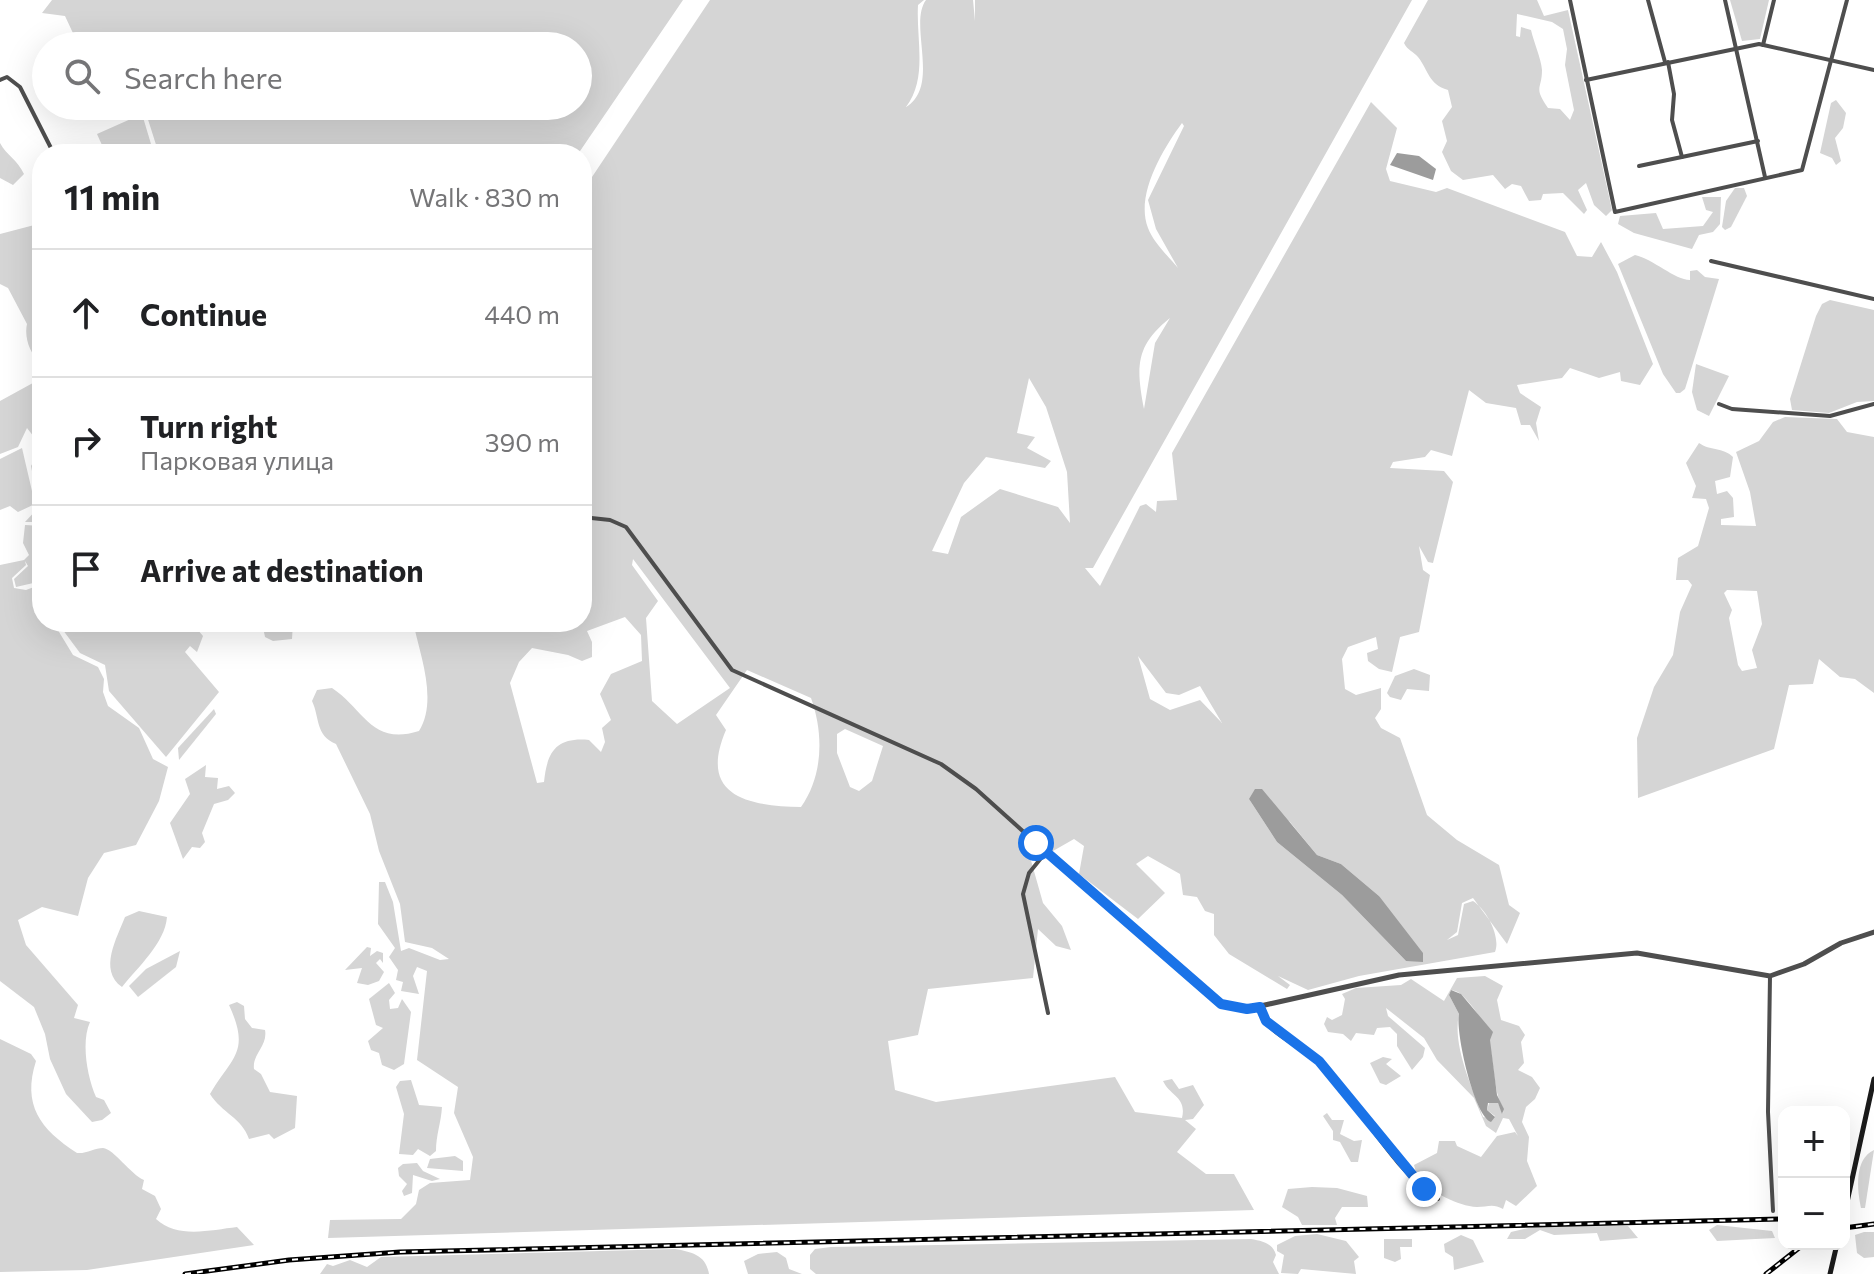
<!DOCTYPE html>
<html lang="en">
<head>
<meta charset="utf-8">
<style>
  body { margin:0; font-family:Commissioner,sans-serif; background:#f6f6f6; color:#202124 }
  .controls { position:absolute; right:24px; bottom:24px; display:grid; overflow:hidden; border-radius:16px; box-shadow:0 8px 32px #0002 }
  .controls button { width:72px; height:72px; display:grid; place-items:center; padding:0; border:0; border-bottom:2px solid #e0e0e0; background:#fff; color:#202124; font:40px sans-serif }
  .stop { position:absolute; width:24px; height:24px; margin:-18px; border:6px solid #1a73e8; border-radius:50%; background:#fff }
  .stop.end { background:#1a73e8; border-color:#fff; box-shadow:0 2px 8px #0008 }
  .list { margin:0; padding:0; list-style:none }
  h2 { display:flex; justify-content:space-between; align-items:center; height:104px; margin:0; padding:0 32px; font-size:34px }
  h2 small { font-size:26px; font-weight:400; color:#757577 }
  .list li { display:grid; grid-template-columns:52px 1fr auto; gap:24px; align-items:center; box-sizing:border-box; height:128px; padding:0 32px; border-top:2px solid #e0e0e0 }
  .list b { display:block; font-size:30px; white-space:nowrap }
  .list p { margin:0; font-size:26px; white-space:nowrap; color:#757577 }
  .list em { font-size:26px; font-style:normal; color:#757577 }
  .icon { flex:none; width:44px; height:44px; fill:none; stroke:currentColor; stroke-width:2; stroke-linecap:round; stroke-linejoin:round }
  .map { position:relative; flex:none; width:1874px; height:1274px; overflow:hidden }
  .search { position:absolute; background:#fff; box-shadow:0 8px 32px #0002; left:32px; top:32px; width:560px; height:88px; display:flex; align-items:center; gap:20px; box-sizing:border-box; padding:0 28px; border-radius:44px; color:#757577; font-size:30px }
  .panel { position:absolute; background:#fff; box-shadow:0 8px 32px #0002; left:32px; top:144px; width:560px; height:488px; border-radius:32px }
  .map>svg:first-child { display:block }
</style>
</head>
<body>
<div class="map">
<svg width="1874" height="1274" viewBox="0 0 1874 1274">
  <rect width="100%" height="100%" fill="#fff"/>
  <g fill="#d5d5d5" fill-rule="evenodd">
    <polygon points="52,0 683,0 578,154 159,154 144,107 113,119 107,106 578,106 578,46 79,46 65,16 42,13"/>
    <path d="M710,0H924L918,5C916,40 928,78 906,107C941,86 908,24 926,0H973L975,21V0H1412L1093,568H1085L1100,586L1140,506L1146,504L1156,512L1157,501L1177,500L1172,453L1371,102L1397,128L1386,169L1390,181L1436,192L1447,188L1565,232L1577,256L1592,257L1601,242L1617,272L1653,364L1640,385L1621,381L1620,372L1599,378L1570,368L1562,378L1517,385L1520,393L1541,407L1536,423L1539,441L1530,425H1521L1516,408L1486,403L1469,390L1452,456L1431,450L1425,457L1393,462L1390,468L1444,471L1453,482L1433,563L1428,562L1419,546L1423,570L1430,575L1419,632L1400,637L1392,672L1379,669L1368,661L1367,653L1378,649L1376,637L1348,647L1342,659L1345,689L1356,695L1381,688V709L1375,718L1381,728L1400,738L1427,815L1457,840L1499,865L1509,905L1520,913L1507,944L1473,898L1462,903L1457,932L1447,940L1458,935L1464,904L1473,901C1487,910 1501,937 1495,952L1359,976L1308,990L1278,976L1290,985L1287,989L1229,954L1214,935V914L1205,911L1197,897L1183,895L1180,874L1148,856L1136,864L1165,893L1138,919L1079,874L1084,846L1074,839L1053,851L1030,857L1043,903L1062,926L1071,950L1056,946L1038,929L1033,978L928,989L918,1035L888,1041L895,1090L936,1102L1115,1077L1135,1112L1182,1118C1187,1097 1170,1096 1163,1081L1172,1079L1179,1089L1193,1085L1204,1105L1193,1119L1185,1120L1196,1129L1177,1152L1206,1174H1234L1254,1210L328,1238L330,1220L401,1219L416,1204L419,1190L430,1183L470,1180L473,1157L454,1113L458,1087L417,1060L427,971L417,967L413,976L419,994L401,991L403,982L396,980L398,970L389,957L395,948L378,924L379,882H385L393,902L401,951L409,948L440,960L449,959L432,948L405,942L400,904L379,851L370,814L336,744C315,735 320,718 312,701L317,690L332,688C364,709 371,746 419,731C438,700 420,655 413,622H582V192ZM1182,123L1184,126L1148,200L1156,229L1178,268C1169,257 1153,242 1148,228C1135,195 1163,149 1182,123ZM1170,318L1155,343L1144,409C1136,367 1135,346 1170,318ZM1029,378L1046,407L1067,472L1070,523L1058,507L1000,489L961,517L948,554L932,551L964,483L986,457L1045,468L1051,461L1027,448L1035,437L1017,433ZM633,559L730,688L677,724L652,701L646,618L658,601L632,565ZM625,617L641,635L642,661L611,674L600,694L611,720L602,728L605,742L601,752L589,740C556,737 547,752 544,782L537,783L510,683L519,662L532,648L568,655L582,661L592,657V642L587,631ZM1138,656L1166,693L1179,695L1200,686L1222,723L1200,700L1170,710L1150,699ZM747,670L811,698C824,734 823,776 801,807C750,806 697,797 726,730L716,715ZM845,729L883,746L872,781L859,791L850,787L837,753V734ZM1249,799L1290,822L1317,855L1341,864L1379,896L1406,961L1342,895L1277,842Z"/>
    <path d="M1428,0H1537L1544,16L1568,10L1612,210L1606,216L1594,205L1586,183L1578,190L1587,210L1584,214L1563,193L1543,194L1541,200L1529,201L1521,186L1512,184L1505,189L1493,175L1463,180L1451,171L1442,152L1447,141L1442,121L1452,107L1448,90C1428,84 1429,71 1418,57C1413,51 1408,51 1404,43ZM1517,14L1552,22L1563,29L1567,49L1565,65L1574,110L1570,120L1560,109L1548,108C1533,86 1542,90 1542,70C1541,58 1534,43 1531,30L1521,27L1520,37L1516,36Z"/>
    <polygon points="1730,0 1769,0 1760,39 1742,41"/>
    <polygon points="1836,100 1846,113 1843,128 1835,138 1841,161 1836,165 1832,158 1820,153 1831,103"/>
    <polygon points="142,114 154,154 106,154 97,134"/>
    <path d="M0,143C7,156 17,159 24,174L13,185L0,178Z"/>
    <polygon points="1735,188 1744,188 1747,196 1731,227 1725,230 1722,227 1726,201"/>
    <polygon points="1702,197 1721,197 1720,224 1713,232 1699,235 1692,249 1634,233 1618,224 1620,216 1656,213 1663,229 1703,226 1713,212 1706,210"/>
    <path d="M42,223V361L41,362C30,355 24,337 27,324L8,288L0,284V234Z"/>
    <path d="M1635,255C1653,259 1675,280 1690,280V271L1697,270L1705,277L1719,279L1685,389L1680,393H1676L1663,374L1618,264Z"/>
    <polygon points="1830,300 1874,310 1874,401 1857,402 1829,413 1792,410 1790,399 1816,316 1822,304"/>
    <polygon points="1696,364 1729,376 1709,416 1697,410 1692,392"/>
    <polygon points="42,378 42,434 34,437 27,428 18,447 0,454 0,401"/>
    <path d="M1785,417L1837,419L1847,432L1874,437V693L1855,679L1840,677L1819,659L1813,684L1789,685L1774,749L1638,798L1637,738L1654,687L1673,655L1680,612L1692,585L1688,580H1676L1678,558L1698,546L1709,508L1706,499L1692,498L1696,486L1686,463L1699,443C1710,451 1723,447 1733,457L1730,477L1715,481L1717,494L1727,491L1733,498L1734,517L1721,519V525L1756,526L1750,492L1736,452L1759,441L1773,422ZM1727,590L1757,591L1762,624L1752,650L1757,668L1742,671L1738,665L1729,618L1732,610L1724,593Z"/>
    <polygon points="22,448 35,504 18,512 10,506 0,510 0,459"/>
    <polygon points="42,458 42,522 25,522 39,507 31,466 35,459"/>
    <path d="M25,525L42,526V581L16,587L14,579L28,566L25,561L26,565L12,578L14,588L26,590L42,584V622H53L73,655L98,667L104,679L103,692L108,706L139,728L153,759L168,767L159,801L136,845L104,853L88,878L78,916L42,907L18,920L26,945L78,1005L74,1018L90,1022C81,1042 87,1076 96,1097L104,1100L111,1113L102,1120L92,1122L66,1094L50,1059L45,1034L34,1007L0,981V565L24,560L29,555L23,543Z"/>
    <polygon points="57,622 191,622 203,636 197,652 190,646 185,652 219,692 166,757 109,691 105,665 80,653"/>
    <polygon points="262,622 293,622 292,639 273,641 265,637"/>
    <polygon points="1414,669 1430,675 1429,691 1407,689 1401,700 1390,697 1387,693 1395,676"/>
    <polygon points="214,709 216,714 179,760 178,748"/>
    <polygon points="206,765 205,777 218,778 217,789 229,786 235,793 228,800 214,804 202,833 205,842 200,848 192,847 183,859 170,823 190,794 185,779"/>
    <path d="M139,911L167,917C165,943 138,967 122,987C98,970 117,938 125,917Z"/>
    <polygon points="367,947 371,948 370,956 377,951 383,953 383,963 380,959 376,963 384,972 379,981 368,985 357,983 362,968 345,970"/>
    <polygon points="180,951 176,967 138,997 129,986 146,969"/>
    <path d="M1485,976L1503,986L1497,1000L1501,1020L1519,1026L1525,1035L1521,1042L1524,1063L1518,1070L1532,1077L1540,1088L1535,1099L1526,1107L1522,1122L1529,1137L1527,1161L1537,1186L1516,1206L1506,1200L1503,1209C1493,1203 1487,1207 1477,1207C1457,1206 1434,1192 1418,1180L1414,1165L1437,1153L1439,1141H1455L1457,1146L1481,1157L1497,1136L1515,1132L1518,1136L1509,1119L1503,1118L1496,1133L1486,1126L1474,1098L1437,1060L1424,1038L1386,1008L1388,1016L1425,1048L1423,1057L1412,1070L1397,1046V1034L1390,1027L1377,1028L1374,1035L1356,1033L1351,1041L1343,1034L1328,1032L1324,1024L1327,1017L1332,1020L1342,1015L1345,999L1342,994L1356,988L1401,985L1411,979L1444,1001L1457,978ZM1451,990C1460,991 1465,998 1471,1005C1495,1034 1490,1063 1498,1096C1500,1104 1504,1106 1503,1114L1498,1103H1489L1487,1110L1495,1116L1493,1119L1483,1117C1472,1087 1452,1045 1459,1014L1449,995Z"/>
    <polygon points="389,983 395,993 389,1000 390,1009 398,1008 402,999 411,1012 404,1064 394,1070 382,1065 379,1053 371,1050 368,1041 383,1028 376,1025 369,999"/>
    <path d="M237,1002L244,1006L245,1019L252,1028L265,1030C268,1046 252,1054 254,1069L261,1074L270,1092L297,1096L295,1128L274,1139L269,1134L249,1139C242,1118 222,1113 210,1094C232,1056 251,1053 229,1005Z"/>
    <path d="M0,1039L31,1054L36,1061C22,1105 40,1129 77,1153C86,1154 95,1148 103,1148C114,1149 130,1174 144,1180L142,1189L155,1196L161,1209L156,1219C177,1239 211,1230 237,1227L254,1245L87,1270L0,1272Z"/>
    <polygon points="1383,1057 1392,1059 1386,1064 1401,1076 1386,1085 1380,1083 1370,1063"/>
    <path d="M411,1080L419,1105L442,1107C441,1123 436,1135 436,1151L430,1156L418,1149L413,1155L399,1154L404,1114L396,1087L400,1081Z"/>
    <polygon points="1327,1113 1332,1120 1344,1120 1340,1134 1354,1141 1362,1140 1358,1162 1351,1162 1340,1142 1333,1140 1333,1131 1323,1116"/>
    <path d="M1874,1150L1865,1208H1861C1857,1190 1854,1159 1874,1150Z"/>
    <polygon points="455,1156 463,1161 463,1171 427,1168 430,1159"/>
    <polygon points="417,1163 423,1171 440,1179 432,1181 413,1175 412,1193 404,1196 402,1191 407,1184 399,1176 398,1168 403,1164"/>
    <polygon points="1312,1187 1337,1188 1367,1196 1368,1207 1342,1207 1335,1218 1337,1225 1302,1225 1298,1217 1282,1207 1288,1189"/>
    <polygon points="1717,1225 1772,1231 1775,1238 1717,1241 1709,1230"/>
    <polygon points="1611,1226 1628,1226 1638,1238 1600,1241 1597,1233 1554,1235 1540,1230 1525,1239 1507,1239 1511,1232 1533,1227"/>
    <polygon points="1864,1232 1874,1232 1874,1257 1864,1258 1857,1253 1855,1235"/>
    <polygon points="1317,1234 1346,1241 1359,1257 1354,1261 1356,1274 1301,1269 1298,1274 1281,1273 1284,1255 1277,1251 1277,1245 1295,1236"/>
    <polygon points="1461,1235 1473,1240 1484,1262 1454,1270 1453,1257 1445,1252 1444,1244"/>
    <path d="M1251,1239C1262,1241 1273,1243 1276,1255L1273,1262L1279,1274H816L810,1269V1255L815,1249L831,1247Z"/>
    <polygon points="1384,1239 1412,1239 1412,1247 1400,1247 1401,1259 1395,1262 1384,1258"/>
    <path d="M675,1249C692,1252 706,1255 709,1274H320L327,1264L333,1266L350,1260L367,1267L381,1257Z"/>
    <polygon points="777,1252 786,1258 789,1269 802,1274 748,1274 744,1261 758,1254"/>
  </g>
  <g fill="#9c9c9c">
    <polygon points="1397,153 1419,156 1436,169 1433,180 1390,165"/>
    <polygon points="1255,789 1262,789 1317,855 1341,864 1379,896 1423,953 1423,962 1406,961 1342,895 1277,842 1249,799"/>
    <path d="M1451,990L1461,994L1493,1032L1490,1040L1497,1095L1504,1109L1502,1114L1498,1103H1488L1487,1110L1495,1117L1491,1122C1474,1116 1455,1031 1459,1014L1449,995Z"/>
  </g>
  <g fill="none" stroke-linecap="round" stroke-linejoin="round">
    <g stroke="#4e4e4e" stroke-width="4">
      <polyline points="1570,0 1615,212 1802,170 1847,0"/>
      <polyline points="1648,0 1665,62"/>
      <polyline points="1725,0 1765,177"/>
      <polyline points="1763,45 1774,0"/>
      <polyline points="1668,62 1674,94 1672,120 1682,157"/>
      <polyline points="0,80 7,77 20,87 54,154"/>
      <polyline points="1586,80 1759,44 1874,70"/>
      <polyline points="1639,166 1758,141"/>
      <polyline points="1711,261 1874,299"/>
      <polyline points="1719,404 1732,409 1830,416 1874,404"/>
      <polyline points="582,517 610,520 626,527 732,670 941,764 976,789 1046,852 1029,873 1023,894 1048,1013"/>
      <polyline points="1770,976 1768,1112 1773,1211"/>
      <path d="M1260,1007C1263,1035 1305,1046 1321,1064C1359,1104 1393,1171 1438,1199"/>
    </g>
    <polyline stroke="#4e4e4e" stroke-width="5" points="1046,852 1207,992 1221,1004 1247,1009 1399,975 1637,953 1770,976 1804,964 1841,943 1874,932"/>
    <g stroke="#1b1b1b" stroke-width="5">
      <polyline points="1844,1216 1874,1079"/>
      <polyline points="1830,1274 1837,1244"/>
    </g>
    <g stroke="#000" stroke-width="5">
      <g id="rail">
        <polyline points="1844,1228 1874,1224"/>
        <polyline points="185,1274 289,1260 400,1252 1784,1219"/>
        <polyline points="1766,1274 1804,1244"/>
      </g>
    </g>
    <use href="#rail" stroke="#fff" stroke-width="2" stroke-dasharray="6" stroke-linecap="butt"/>
  </g>
  <g fill="none" stroke-linecap="round" stroke-linejoin="round">
    <polyline stroke="#1a73e8" stroke-width="10" points="1036,843 1221,1004 1247,1009 1260,1007 1266,1021 1319,1061 1424,1189"/>
  </g>
</svg>
<div class="controls">
<button>+</button>
<button>−</button>
</div>
<div class="stop" style="left:1036px;top:843px"></div>
<div class="stop end" style="left:1424px;top:1189px"></div>
<div class="search"><svg class="icon" aria-label="search" viewBox="0 0 24 24"><circle cx="10" cy="10" r="6"/><path d="M15 15l6 6"/></svg>Search here</div>
<section class="panel">
<h2>11 min<small>Walk · 830 m</small></h2>
<ul class="list">
<li><svg class="icon" aria-label="ahead" viewBox="0 0 24 24"><path d="M12 20V5M6 11l6-6 6 6"/></svg><div><b>Continue</b></div><em>440 m</em></li>
<li><svg class="icon" aria-label="right" viewBox="0 0 24 24"><path d="M7 20v-9h11M14 6l5 5-5 5"/></svg><div><b>Turn right</b><p>Парковая улица</p></div><em>390 m</em></li>
<li><svg class="icon" aria-label="arrive" viewBox="0 0 24 24"><path d="M6 21V4h12l-3 4 3 4H6"/></svg><div><b>Arrive at destination</b></div></li>
</ul>
</section>
</div>
</body>
</html>
